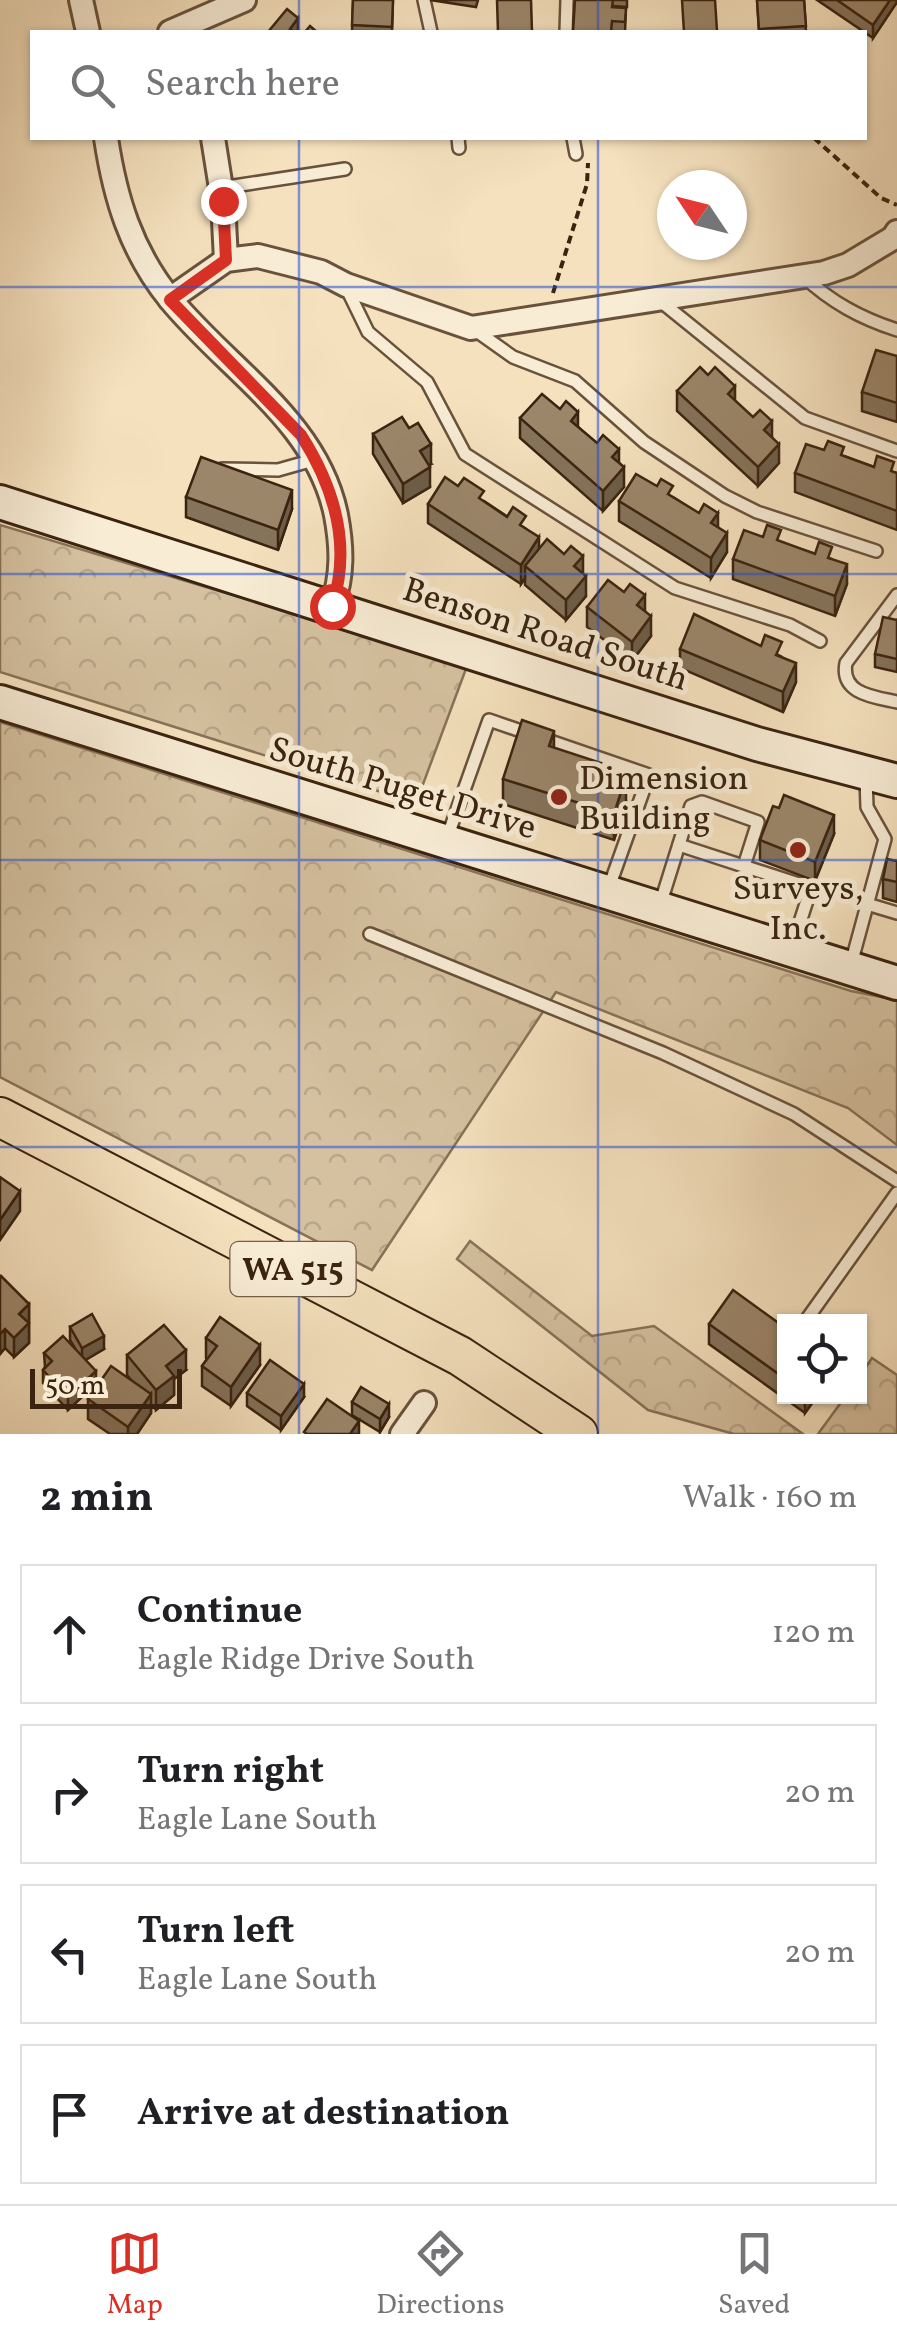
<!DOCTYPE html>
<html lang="en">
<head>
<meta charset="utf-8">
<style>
  body { margin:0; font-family:Vollkorn,serif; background:#f6f6f6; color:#202124 }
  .controls { position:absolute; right:30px; bottom:30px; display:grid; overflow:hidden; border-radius:0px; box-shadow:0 2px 8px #0004 }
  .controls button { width:90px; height:90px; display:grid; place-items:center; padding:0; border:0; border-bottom:2px solid #e0e0e0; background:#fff; color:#202124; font:50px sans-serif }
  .compass { position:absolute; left:657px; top:170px; width:90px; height:90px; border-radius:50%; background:#fff; box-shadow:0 2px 8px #0004; rotate:305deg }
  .scale { position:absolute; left:30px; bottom:25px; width:152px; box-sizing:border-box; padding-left:10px; border:5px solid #3a230f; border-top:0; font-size:28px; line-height:35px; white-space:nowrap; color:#3a230f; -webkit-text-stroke:8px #f8ecd5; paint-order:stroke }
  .stop { position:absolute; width:30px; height:30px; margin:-22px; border:8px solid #d93025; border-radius:50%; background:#fff }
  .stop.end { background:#d93025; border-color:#fff; box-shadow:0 2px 10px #0008 }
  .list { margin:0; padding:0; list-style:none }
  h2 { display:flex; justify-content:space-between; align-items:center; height:130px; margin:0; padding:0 40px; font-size:42px }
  h2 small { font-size:32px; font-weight:400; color:#757577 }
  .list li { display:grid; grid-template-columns:65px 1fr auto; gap:30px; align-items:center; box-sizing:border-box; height:140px; margin:0 20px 20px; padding:0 20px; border:2px solid #e0e0e0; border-radius:0px }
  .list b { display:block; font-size:38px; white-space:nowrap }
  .list p { margin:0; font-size:32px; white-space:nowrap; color:#757577 }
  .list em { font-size:32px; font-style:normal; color:#757577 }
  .icon { flex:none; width:55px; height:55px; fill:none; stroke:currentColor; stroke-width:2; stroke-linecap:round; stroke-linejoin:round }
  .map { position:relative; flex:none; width:897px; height:1434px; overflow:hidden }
  .search { position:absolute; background:#fff; box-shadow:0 2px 8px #0004; left:30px; right:30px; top:30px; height:110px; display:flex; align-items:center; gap:25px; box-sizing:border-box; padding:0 35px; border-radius:0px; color:#757577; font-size:38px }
  .sheet { height:770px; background:#fff }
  nav { display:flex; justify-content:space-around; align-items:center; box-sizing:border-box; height:140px; border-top:2px solid #e0e0e0; background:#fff; font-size:28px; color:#757577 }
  nav a { display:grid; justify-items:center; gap:5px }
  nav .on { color:#d93025 }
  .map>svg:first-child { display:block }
</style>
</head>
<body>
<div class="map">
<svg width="897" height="1434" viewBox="0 0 897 1434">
  <defs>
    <pattern id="forest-crowns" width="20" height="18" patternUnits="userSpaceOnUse" patternTransform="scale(2.5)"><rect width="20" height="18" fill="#d5c1a0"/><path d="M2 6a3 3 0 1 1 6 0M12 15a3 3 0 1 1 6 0" fill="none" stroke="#b8a689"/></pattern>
  </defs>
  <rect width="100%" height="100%" fill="#f5e1be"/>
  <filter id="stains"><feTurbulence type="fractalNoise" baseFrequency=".002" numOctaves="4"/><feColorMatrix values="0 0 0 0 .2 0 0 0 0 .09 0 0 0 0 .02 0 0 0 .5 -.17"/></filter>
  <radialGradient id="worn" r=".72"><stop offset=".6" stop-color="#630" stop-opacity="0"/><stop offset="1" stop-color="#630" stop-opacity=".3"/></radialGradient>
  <g fill="url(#forest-crowns)" stroke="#887258" stroke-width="2.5">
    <polygon points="0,525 467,666 416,803 0,672"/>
    <polygon points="0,722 851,991 897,1000 897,1145 848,1108 556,992 372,1270 0,1077"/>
    <polygon points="470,1241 592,1336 654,1326 803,1434 734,1434 648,1410 457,1259"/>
    <polygon points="872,1358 897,1375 897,1434 818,1434 845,1397 860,1396 860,1376"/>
  </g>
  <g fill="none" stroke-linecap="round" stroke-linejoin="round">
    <g stroke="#69523b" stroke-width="16">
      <g id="lane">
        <polyline points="424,0 431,32"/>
        <polyline points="566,32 567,0"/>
        <polyline points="458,138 459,148"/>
        <polyline points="573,138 576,154"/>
        <polyline points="221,188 345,169"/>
        <path d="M803,276C831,302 860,318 897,330"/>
        <polyline points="347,289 368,332 427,382 465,454 675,588 790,625 820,641"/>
        <polyline points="659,300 805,418 897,451"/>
        <polyline points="475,330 513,357 575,381 644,442 725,496 757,512 876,551"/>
        <polyline points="222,469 278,470 317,459"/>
        <path d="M897,595L846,663C840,694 874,697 897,702"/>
        <polyline points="447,838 489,720 649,775 608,890"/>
        <polyline points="679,845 811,888 792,947"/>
        <polyline points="867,904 897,913"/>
        <polyline points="660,905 691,806 702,802 758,822 744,866"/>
        <polyline points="370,934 663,1053 794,1114 897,1181"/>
        <polyline points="851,964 885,839 867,807 866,777"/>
        <polyline points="807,1319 897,1193"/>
      </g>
    </g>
    <g stroke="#69523b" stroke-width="28">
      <g id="street">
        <polyline points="81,0 88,32"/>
        <polyline points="170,32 244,0"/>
        <path d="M106,138C115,198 131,251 170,299C228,370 317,421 336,515C342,547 343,575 332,606"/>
        <polyline points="213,138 223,201 226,260"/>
        <polyline points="170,299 226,260 258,256 321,272 346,285 471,328 824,273 848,265 893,238 897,232"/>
        <polyline points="402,1434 424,1403"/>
      </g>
    </g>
    <g stroke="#3a230f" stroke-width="38">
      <g id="secondary">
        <polyline points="0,502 757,744 897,781"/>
        <polyline points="0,702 897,983"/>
      </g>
    </g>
    <g stroke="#3a230f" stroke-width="42">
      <polyline id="primary" points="0,1117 460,1356 578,1434"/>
    </g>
    <g stroke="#3a230f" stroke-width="4" stroke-dasharray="8 5" stroke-linecap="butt">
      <polyline points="814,138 881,198 897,205"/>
      <polyline points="553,293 587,184 588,163"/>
    </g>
    <use href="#lane" stroke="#f8ecd5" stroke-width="11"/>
    <use href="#street" stroke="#f8ecd5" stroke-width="22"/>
    <use href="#secondary" stroke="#f8ecd5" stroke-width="32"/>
    <use href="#primary" stroke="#f5e1be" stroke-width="38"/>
  </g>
  <g fill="#85735b" stroke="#3a230f" stroke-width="2.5">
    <polygon points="353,0 393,0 392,32 352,32"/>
    <polygon points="430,0 478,0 476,7"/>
    <polygon points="575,0 627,0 627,7 613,6 626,8 625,32 573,32"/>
    <polygon points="757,0 804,0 806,32 759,32"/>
    <polygon points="817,0 897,0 897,2 873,38"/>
    <polygon points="897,356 897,422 862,411 862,392"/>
    <polygon points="677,391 735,401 772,437 779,463 758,486 677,411"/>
    <polygon points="520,418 578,427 619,463 624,487 603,511 520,438"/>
    <polygon points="373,434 431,464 428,465 430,487 403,503 373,454"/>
    <polygon points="844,456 874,467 897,473 897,530 795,492 795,473"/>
    <polygon points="186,497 292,509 278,550 186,517"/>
    <polygon points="673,497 718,527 727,552 711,578 619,521 619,501"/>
    <polygon points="484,501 526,529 539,549 583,574 586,596 566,620 525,585 525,578 521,584 428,523 428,504"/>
    <polygon points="763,537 832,559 847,584 835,616 733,579 733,559"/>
    <polygon points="587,607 645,611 651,636 632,661 587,627"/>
    <polygon points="897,620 897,672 875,667 875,654"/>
    <polygon points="761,646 782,657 796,682 783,712 680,668 680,649"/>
    <polygon points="554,748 601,767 626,801 614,840 503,804 503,779"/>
    <polygon points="834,834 815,881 760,860 760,840"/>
    <polygon points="897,861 897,902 883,898 883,879"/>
    <polygon points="0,1278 29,1304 29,1343 14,1357 5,1348 0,1354"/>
    <polygon points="709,1324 784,1327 784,1396 817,1396 805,1413 709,1344"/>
    <polygon points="70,1327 104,1349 85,1360 96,1384 68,1410 43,1383 43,1370 45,1367 44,1353 75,1348 70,1340"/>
    <polygon points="206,1338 260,1365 231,1406 202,1386 202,1366 207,1359 206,1358"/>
    <polygon points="127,1355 186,1370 174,1379 174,1395 156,1410 151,1404 151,1413 137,1434 110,1434 88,1419 88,1399 131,1380 127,1375"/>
    <polygon points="247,1393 304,1397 281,1430 247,1406"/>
    <polygon points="352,1402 389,1417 380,1432 352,1415"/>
  </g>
  <g fill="#6c5e4a" stroke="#3a230f" stroke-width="2.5">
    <polygon points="890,0 897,0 897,2 873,38 873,25"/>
    <polygon points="298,18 298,31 297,32 290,32 290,29"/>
    <polygon points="735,386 735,406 728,394"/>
    <polygon points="578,412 578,431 571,421"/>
    <polygon points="772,421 772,441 764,430"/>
    <polygon points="431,444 431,464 420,471 420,451"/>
    <polygon points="779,444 779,463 758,486 758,467"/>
    <polygon points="619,449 619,468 612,457"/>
    <polygon points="430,467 430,487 403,503 403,484"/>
    <polygon points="624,467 624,487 603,511 603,491"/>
    <polygon points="292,490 292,509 278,550 278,530"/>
    <polygon points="718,513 718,532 711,523"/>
    <polygon points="727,533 727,552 711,578 711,558"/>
    <polygon points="539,537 539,557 525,566 525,578 521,584 521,565"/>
    <polygon points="583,556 583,575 574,566"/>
    <polygon points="847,564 847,584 835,616 835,596"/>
    <polygon points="586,576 586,596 566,620 566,600"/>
    <polygon points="645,595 645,615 637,605"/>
    <polygon points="651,616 651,636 632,661 632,642"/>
    <polygon points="796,663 796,682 783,712 783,692"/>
    <polygon points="554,731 554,756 549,746"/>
    <polygon points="626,776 626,801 614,840 614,814"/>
    <polygon points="834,815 834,834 815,881 815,862"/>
    <polygon points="20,1191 20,1211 0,1240 0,1220"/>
    <polygon points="29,1304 29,1343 14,1357 14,1338 19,1314"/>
    <polygon points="5,1329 5,1348 0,1354 0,1334"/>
    <polygon points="104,1336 104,1349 82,1362 82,1348"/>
    <polygon points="260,1345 260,1365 231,1406 231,1387"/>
    <polygon points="186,1350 186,1370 174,1379 174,1395 156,1410 156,1390 166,1366"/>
    <polygon points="96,1371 96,1384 68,1410 68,1397"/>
    <polygon points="304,1384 304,1397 281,1430 281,1416"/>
    <polygon points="151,1394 151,1413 137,1434 128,1434 128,1427"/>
    <polygon points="805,1396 817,1396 805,1413"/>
    <polygon points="389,1404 389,1417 380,1432 380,1419"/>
    <polygon points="359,1421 359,1434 350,1434"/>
  </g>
  <g fill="#9b866a" stroke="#3a230f" stroke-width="2.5">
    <polygon points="353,0 393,0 392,27 352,25"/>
    <polygon points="497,0 531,0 532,32 498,32"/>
    <polygon points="575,0 613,0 612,7 626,8 625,22 612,21 611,32 573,32"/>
    <polygon points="682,0 715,0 717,31 684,32"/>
    <polygon points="757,0 804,0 806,26 759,29"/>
    <polygon points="837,0 890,0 873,25"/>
    <polygon points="287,9 298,18 290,29 294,32 268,32"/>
    <polygon points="310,26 317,32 305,32"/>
    <polygon points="876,350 897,356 897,403 862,392"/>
    <polygon points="700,367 708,375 715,367 735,386 728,394 753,417 760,410 772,421 764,430 779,444 758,467 677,391"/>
    <polygon points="542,394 560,409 566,401 578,412 571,421 597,443 603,435 619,449 612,457 624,467 603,491 520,418"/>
    <polygon points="402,417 409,428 418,423 431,444 420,451 430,467 403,484 373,434"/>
    <polygon points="828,441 844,447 841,455 874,467 877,456 894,462 891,471 897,473 897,511 795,473 806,444 824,450"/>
    <polygon points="201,457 292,490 278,530 186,497"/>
    <polygon points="636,474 657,486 661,479 673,486 668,494 699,513 704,504 718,513 711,523 727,533 711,558 619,501"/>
    <polygon points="445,477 458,486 464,478 484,491 479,498 507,517 513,507 526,516 520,525 539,537 521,565 428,504"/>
    <polygon points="767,525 781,530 777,540 815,554 819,542 832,547 828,558 847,564 835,596 733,559 744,530 763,537"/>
    <polygon points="547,539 564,554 571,546 583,556 574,566 586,576 566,600 525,566"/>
    <polygon points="608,580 624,592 630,584 645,595 637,605 651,616 632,642 587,607"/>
    <polygon points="694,614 761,646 765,635 782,642 776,655 796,663 783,692 680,649"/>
    <polygon points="883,617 897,620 897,659 875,654"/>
    <polygon points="522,720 554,731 549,746 601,763 599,767 626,776 614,814 503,779"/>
    <polygon points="784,795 834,815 815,862 760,840 773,806 779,808"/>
    <polygon points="887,859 897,861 897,882 883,879"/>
    <polygon points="0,1177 20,1191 0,1220"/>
    <polygon points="1,1276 29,1304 19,1314 29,1323 14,1338 5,1329 0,1334 0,1278"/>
    <polygon points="733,1290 784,1327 784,1378 709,1324"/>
    <polygon points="92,1314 104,1336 82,1348 70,1327"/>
    <polygon points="220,1317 260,1345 231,1387 202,1366 217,1346 206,1338"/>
    <polygon points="164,1325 186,1350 166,1366 174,1376 156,1390 127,1355"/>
    <polygon points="63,1336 96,1371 68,1397 43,1370 52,1361 44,1353"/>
    <polygon points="270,1360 304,1384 281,1416 247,1393"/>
    <polygon points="111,1366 151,1394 128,1427 88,1399"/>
    <polygon points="361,1387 389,1404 380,1419 352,1402"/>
    <polygon points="327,1399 359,1421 350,1434 307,1434 304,1432"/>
  </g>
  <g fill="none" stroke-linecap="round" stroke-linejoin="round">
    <path stroke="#d93025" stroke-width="12" d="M223,201L226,260L170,300L301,435C334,487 352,546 332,606"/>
  </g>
  <path fill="none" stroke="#1d4ed8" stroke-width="2.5" stroke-opacity="0.55" d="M299,0V32M598,0V32M299,138V1434M598,138V1434M0,287H897M0,574H897M0,860H897M0,1147H897"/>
  <g fill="#8f2418" stroke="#f8ecd5" stroke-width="4">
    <circle cx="559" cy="797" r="10"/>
    <circle cx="798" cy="850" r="10"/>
  </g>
  <g text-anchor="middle" stroke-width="10" stroke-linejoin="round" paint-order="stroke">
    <rect fill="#f8ecd5" stroke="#735f4a" stroke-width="2.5" x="230.5" y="1242" width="125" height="54" rx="8"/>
    <g font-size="32" font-weight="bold" fill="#3a230f">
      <text x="293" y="1280">WA 515</text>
    </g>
    <g font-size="35" fill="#3a230f" stroke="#f8ecd5">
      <text transform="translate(546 633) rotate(18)" y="12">Benson Road South</text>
      <text transform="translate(403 787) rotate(17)" y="12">South Puget Drive</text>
    </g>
    <g font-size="35" fill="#3a230f" stroke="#f8ecd5" text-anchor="start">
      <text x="579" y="789">Dimension<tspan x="579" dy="40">Building</tspan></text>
      <text x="798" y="899" text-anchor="middle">Surveys,<tspan x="798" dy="40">Inc.</tspan></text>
    </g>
  </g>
  <rect width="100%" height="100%" filter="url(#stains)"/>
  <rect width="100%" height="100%" fill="url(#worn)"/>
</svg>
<div class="controls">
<button><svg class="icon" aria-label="locate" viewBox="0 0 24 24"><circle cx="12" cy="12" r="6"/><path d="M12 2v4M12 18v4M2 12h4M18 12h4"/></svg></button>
</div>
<svg class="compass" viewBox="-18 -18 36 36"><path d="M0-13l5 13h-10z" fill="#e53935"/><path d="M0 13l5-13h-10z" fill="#757577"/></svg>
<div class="scale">50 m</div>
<div class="stop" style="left:332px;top:606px"></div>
<div class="stop end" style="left:223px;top:201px"></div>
<div class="search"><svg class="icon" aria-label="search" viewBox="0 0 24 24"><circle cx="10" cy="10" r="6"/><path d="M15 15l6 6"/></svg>Search here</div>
</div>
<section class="sheet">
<h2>2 min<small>Walk · 160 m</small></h2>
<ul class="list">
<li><svg class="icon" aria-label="ahead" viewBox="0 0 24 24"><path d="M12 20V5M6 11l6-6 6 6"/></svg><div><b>Continue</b><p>Eagle Ridge Drive South</p></div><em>120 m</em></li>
<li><svg class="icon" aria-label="right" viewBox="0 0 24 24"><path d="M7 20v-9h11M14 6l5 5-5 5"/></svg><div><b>Turn right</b><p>Eagle Lane South</p></div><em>20 m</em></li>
<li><svg class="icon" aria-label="left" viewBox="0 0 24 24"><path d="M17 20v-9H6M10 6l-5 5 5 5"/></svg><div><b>Turn left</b><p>Eagle Lane South</p></div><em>20 m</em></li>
<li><svg class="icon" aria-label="arrive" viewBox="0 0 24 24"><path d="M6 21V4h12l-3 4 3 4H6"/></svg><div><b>Arrive at destination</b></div></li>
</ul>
</section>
<nav>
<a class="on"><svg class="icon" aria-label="map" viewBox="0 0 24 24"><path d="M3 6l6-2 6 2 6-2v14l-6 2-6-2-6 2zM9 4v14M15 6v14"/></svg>Map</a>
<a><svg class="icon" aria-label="directions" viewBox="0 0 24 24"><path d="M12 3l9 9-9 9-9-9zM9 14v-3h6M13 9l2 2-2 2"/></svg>Directions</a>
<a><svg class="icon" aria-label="saved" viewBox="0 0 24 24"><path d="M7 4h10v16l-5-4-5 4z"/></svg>Saved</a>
</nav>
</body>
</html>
